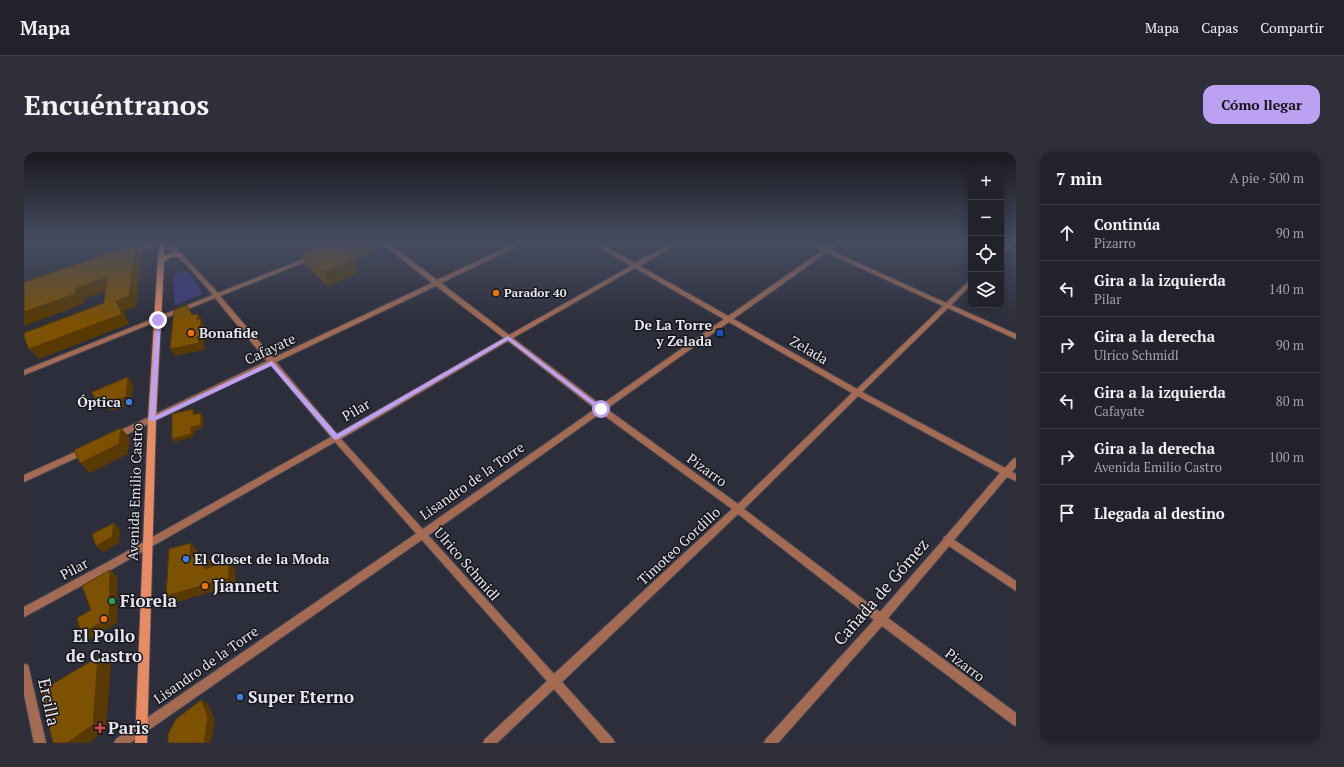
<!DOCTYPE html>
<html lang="es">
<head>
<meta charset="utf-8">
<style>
  body { margin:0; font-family:"PT Serif",serif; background:#2e2f38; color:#f1f3f6 }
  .controls { position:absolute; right:12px; top:12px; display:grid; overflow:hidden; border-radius:8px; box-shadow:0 2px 10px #0003 }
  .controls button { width:36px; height:36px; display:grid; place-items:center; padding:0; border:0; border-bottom:1px solid #3f3f48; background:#22222c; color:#f1f3f6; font:20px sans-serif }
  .stop { position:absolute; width:12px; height:12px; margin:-9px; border:3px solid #bca0f2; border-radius:50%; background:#fff }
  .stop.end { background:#bca0f2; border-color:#fff; box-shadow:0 1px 4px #0008 }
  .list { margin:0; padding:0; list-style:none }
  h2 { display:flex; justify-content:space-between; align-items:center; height:52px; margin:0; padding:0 16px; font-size:17px }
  h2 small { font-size:13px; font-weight:400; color:#a2a4a9 }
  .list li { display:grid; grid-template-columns:26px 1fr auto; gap:12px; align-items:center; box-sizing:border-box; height:56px; padding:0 16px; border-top:1px solid #3f3f48 }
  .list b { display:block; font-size:15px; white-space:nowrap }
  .list p { margin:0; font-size:13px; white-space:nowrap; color:#a2a4a9 }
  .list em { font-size:13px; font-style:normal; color:#a2a4a9 }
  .icon { flex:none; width:22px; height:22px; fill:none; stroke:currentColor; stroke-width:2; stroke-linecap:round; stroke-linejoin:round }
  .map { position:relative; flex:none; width:992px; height:591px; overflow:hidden; border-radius:12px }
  header { display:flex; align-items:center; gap:24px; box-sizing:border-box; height:56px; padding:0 20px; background:#22222c; border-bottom:1px solid #3f3f48 }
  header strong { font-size:19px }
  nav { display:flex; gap:22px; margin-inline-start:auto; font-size:14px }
  .intro { display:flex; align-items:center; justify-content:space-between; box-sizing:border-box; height:96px; padding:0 24px }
  h1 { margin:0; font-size:28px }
  .button { padding:10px 18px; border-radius:12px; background:#bca0f2; color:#111; font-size:14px; font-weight:700 }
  main { display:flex; gap:24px; padding:0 24px }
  aside { flex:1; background:#22222c; border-radius:12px; box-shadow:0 2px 10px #0003 }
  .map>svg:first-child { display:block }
</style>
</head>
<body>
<header>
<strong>Mapa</strong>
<nav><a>Mapa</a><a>Capas</a><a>Compartir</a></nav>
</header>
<div class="intro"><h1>Encuéntranos</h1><a class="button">Cómo llegar</a></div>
<main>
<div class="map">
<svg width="992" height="591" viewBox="0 0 992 591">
  <rect width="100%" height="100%" fill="#2d2e3b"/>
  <polygon fill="#3a3982" points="160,119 166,121 179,142 151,153 149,123"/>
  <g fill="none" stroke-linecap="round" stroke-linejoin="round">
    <g stroke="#4a4b58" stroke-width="2">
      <g id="minor">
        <path d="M131,89H143L151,95L194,141L287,104H291V106L196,144L249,206L408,131L355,89H362L413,128L496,89H504L417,131L485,183L607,114L565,89H572L611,111L651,89H658L616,114L833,237L919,154L778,89H786L922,151L945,129L947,128V133L927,153L992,182V187L924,156L838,240L981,316L989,307L992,306V315L988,320L992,322V329L983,325L930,388L992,429V439L925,394L864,466L992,561V574L988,572L858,474L754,591H740L742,587L850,468L714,362L538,530L589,587L591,591H577L530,537L473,591H459L461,587L523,529L311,290L90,416L0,465V455L84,410L307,285L247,213L95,286H89L88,284L89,282L243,209L191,146L0,223V218L189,143C173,125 157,105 138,91L105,102L100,101ZM611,116L828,241L714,352L580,255L489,186ZM412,134L480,186L313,282L252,210ZM484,189L574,259L708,357L530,522L317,287ZM834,244L976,321L922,384L920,385L919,388L856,460L720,357Z"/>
        <polygon points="986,89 992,90 977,103 977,98"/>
        <polygon points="62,295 65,296 66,298 65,300 0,330 0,323"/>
        <polygon points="0,512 4,513 5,517 22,591 10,591 0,542"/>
      </g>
    </g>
    <g stroke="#4a4b58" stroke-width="2">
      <polygon id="tertiary" points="812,89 819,89 402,385 106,591 90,591 92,587 396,379"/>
    </g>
    <g stroke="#4a4b58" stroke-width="2">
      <path id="secondary" d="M135,89H141L140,104C145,101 154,99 160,103L157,105H147L140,110L132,268L123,591H111L124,268Z"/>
    </g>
    <use href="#minor" fill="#a56b52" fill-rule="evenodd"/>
    <use href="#tertiary" fill="#a56b52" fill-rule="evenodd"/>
    <use href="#secondary" fill="#e78b63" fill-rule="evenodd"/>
  </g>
  <polygon fill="#6c4602" points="305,89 351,89 353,98 330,108 333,121 304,134 282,114 277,101"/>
  <g fill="#583901">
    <polygon points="339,89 351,89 353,98 330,108 333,121 304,134 299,120 318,98"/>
    <polygon points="112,95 118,105 112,155 99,159 105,172 15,207 5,197 92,149"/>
    <polygon points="83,126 90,136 60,147 59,152 0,174 0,160 52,136"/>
    <polygon points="174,162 181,174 180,198 151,204 146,197 173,168"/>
    <polygon points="104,225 109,232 107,252 88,259 83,254 78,256 72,249 80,246"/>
    <polygon points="169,257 171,260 171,266 169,263"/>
    <polygon points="177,261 179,264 179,276 170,279 170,285 150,290 148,287 167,275"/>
    <polygon points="97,276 106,286 104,302 66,321 56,311"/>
    <polygon points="90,371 96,377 95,391 79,400 72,394"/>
    <polygon points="167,391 174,399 173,414 166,406"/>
    <polygon points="180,402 187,410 187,424 180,417"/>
    <polygon points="205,409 211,417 212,433 150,451 142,444"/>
    <polygon points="86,418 93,424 93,471 66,487 57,482"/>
    <polygon points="74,505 87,512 82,578 65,591 43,591"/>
    <polygon points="177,548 184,552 191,568 187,591 180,591"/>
  </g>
  <g fill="#7d5102" stroke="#583901">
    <polygon points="305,89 339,89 318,98 330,107 299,120 277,101"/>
    <polygon points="106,94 112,95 105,144 92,149 98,162 5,197 0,185 0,181 80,151 83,126 52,136 51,142 0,160 0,130"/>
    <polygon points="163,153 168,163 174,162 173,168 177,167 175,191 146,197 150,158"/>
    <polygon points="104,225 102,245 82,252 80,246 72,249 68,240"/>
    <polygon points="169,257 169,263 177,261 177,273 167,275 167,282 148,287 148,262"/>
    <polygon points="97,276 95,292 56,311 50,298"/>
    <polygon points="90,371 88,385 72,394 68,382"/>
    <polygon points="167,391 166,406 180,402 180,417 205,409 205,426 142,444 145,397"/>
    <polygon points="86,418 85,466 57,482 53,466 67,458 58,434"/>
    <polygon points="74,505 69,573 43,591 29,591 17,539"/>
    <polygon points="177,548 184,564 181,586 180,591 144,591 144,582 152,567"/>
  </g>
  <linearGradient id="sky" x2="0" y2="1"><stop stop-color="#191920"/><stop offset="0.52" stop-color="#464c60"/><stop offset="1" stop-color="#464c60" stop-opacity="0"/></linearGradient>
  <rect width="992" height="172" fill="url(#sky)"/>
  <polygon fill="#bca0f2" points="134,167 137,168 131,264 248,209 313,282 484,184 580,257 579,258 575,258 484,188 312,288 310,287 247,214 128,270 125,268 132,168"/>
  <g fill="#e8710a" stroke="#16171d" stroke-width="1.5">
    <circle cx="472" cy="141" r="4"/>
    <circle cx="167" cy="181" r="4"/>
    <circle cx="181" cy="434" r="4"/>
    <circle cx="80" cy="467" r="4"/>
  </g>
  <rect fill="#1a4fb4" stroke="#16171d" stroke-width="1.5" x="692" y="177" width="8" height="8" rx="2"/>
  <g fill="#3f7fe0" stroke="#16171d" stroke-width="1.5">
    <circle cx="105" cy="250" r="4"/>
    <circle cx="162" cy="407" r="4"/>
    <circle cx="216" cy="545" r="4"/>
  </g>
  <circle fill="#2e9e5b" stroke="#16171d" stroke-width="1.5" cx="88" cy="449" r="4"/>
  <path fill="#e0444e" stroke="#16171d" stroke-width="1.5" d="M74 570h4v4h4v4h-4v4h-4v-4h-4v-4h4z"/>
  <g text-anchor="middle" stroke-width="3" stroke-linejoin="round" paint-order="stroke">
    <g font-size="12" font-weight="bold" fill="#e5e6ee" stroke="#16171d" text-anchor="start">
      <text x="480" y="145">Parador 40</text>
    </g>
    <g font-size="14" font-weight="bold" fill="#e5e6ee" stroke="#16171d" text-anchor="end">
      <text x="688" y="178">De La Torre<tspan x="688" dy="16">y Zelada</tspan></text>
      <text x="175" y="186" text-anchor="start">Bonafide</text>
      <text x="97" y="255">Óptica</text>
      <text x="170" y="412" text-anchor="start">El Closet de la Moda</text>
    </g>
    <g font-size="14" fill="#e5e6ee" stroke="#16171d">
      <text transform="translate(246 197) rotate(-25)" y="5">Cafayate</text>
      <text transform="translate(785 198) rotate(30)" y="5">Zelada</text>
      <text transform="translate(332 258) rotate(-30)" y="5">Pilar</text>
      <text transform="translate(683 318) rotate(36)" y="5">Pizarro</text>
      <text transform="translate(448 329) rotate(-35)" y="5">Lisandro de la Torre</text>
      <text transform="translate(111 340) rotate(-88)" y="5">Avenida Emilio Castro</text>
      <text transform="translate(655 394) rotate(-43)" y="5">Timoteo Gordillo</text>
      <text transform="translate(443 412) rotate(49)" y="5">Ulrico Schmidl</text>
      <text transform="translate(50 417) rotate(-28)" y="5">Pilar</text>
      <text transform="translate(182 513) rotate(-35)" y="5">Lisandro de la Torre</text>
      <text transform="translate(941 513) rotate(37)" y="5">Pizarro</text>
    </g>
    <g font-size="17" font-weight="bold" fill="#e5e6ee" stroke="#16171d" text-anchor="start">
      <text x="189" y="440">Jiannett</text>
      <text x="96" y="455">Fiorela</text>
      <text x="80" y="490" text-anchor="middle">El Pollo<tspan x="80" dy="20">de Castro</tspan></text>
      <text x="224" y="551">Super Eterno</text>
      <text x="84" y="582">Paris</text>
    </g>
    <g font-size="17" fill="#e5e6ee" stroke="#16171d">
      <text transform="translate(857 440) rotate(-49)" y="6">Cañada de Gómez</text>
      <text transform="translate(25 550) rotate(78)" y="6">Ercilla</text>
    </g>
  </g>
</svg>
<div class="controls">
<button>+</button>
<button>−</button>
<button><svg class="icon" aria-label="locate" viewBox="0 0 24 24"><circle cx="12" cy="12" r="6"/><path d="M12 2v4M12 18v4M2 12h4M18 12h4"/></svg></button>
<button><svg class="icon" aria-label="layers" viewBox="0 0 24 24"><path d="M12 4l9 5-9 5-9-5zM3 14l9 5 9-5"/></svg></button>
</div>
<div class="stop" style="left:577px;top:257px"></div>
<div class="stop end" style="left:134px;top:168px"></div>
</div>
<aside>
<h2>7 min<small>A pie · 500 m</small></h2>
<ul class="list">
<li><svg class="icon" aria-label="ahead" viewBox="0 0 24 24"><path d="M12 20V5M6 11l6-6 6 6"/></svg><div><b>Continúa</b><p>Pizarro</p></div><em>90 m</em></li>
<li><svg class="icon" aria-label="left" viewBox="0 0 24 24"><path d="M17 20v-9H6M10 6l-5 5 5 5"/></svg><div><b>Gira a la izquierda</b><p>Pilar</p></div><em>140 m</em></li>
<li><svg class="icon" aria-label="right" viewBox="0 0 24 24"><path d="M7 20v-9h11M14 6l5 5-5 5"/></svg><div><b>Gira a la derecha</b><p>Ulrico Schmidl</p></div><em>90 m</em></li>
<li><svg class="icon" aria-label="left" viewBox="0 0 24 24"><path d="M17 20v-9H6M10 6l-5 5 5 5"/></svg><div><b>Gira a la izquierda</b><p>Cafayate</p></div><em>80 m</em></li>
<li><svg class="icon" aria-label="right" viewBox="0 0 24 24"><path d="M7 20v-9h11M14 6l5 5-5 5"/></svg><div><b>Gira a la derecha</b><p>Avenida Emilio Castro</p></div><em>100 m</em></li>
<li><svg class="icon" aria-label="arrive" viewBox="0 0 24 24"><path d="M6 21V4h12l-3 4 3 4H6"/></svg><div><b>Llegada al destino</b></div></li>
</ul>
</aside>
</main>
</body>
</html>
